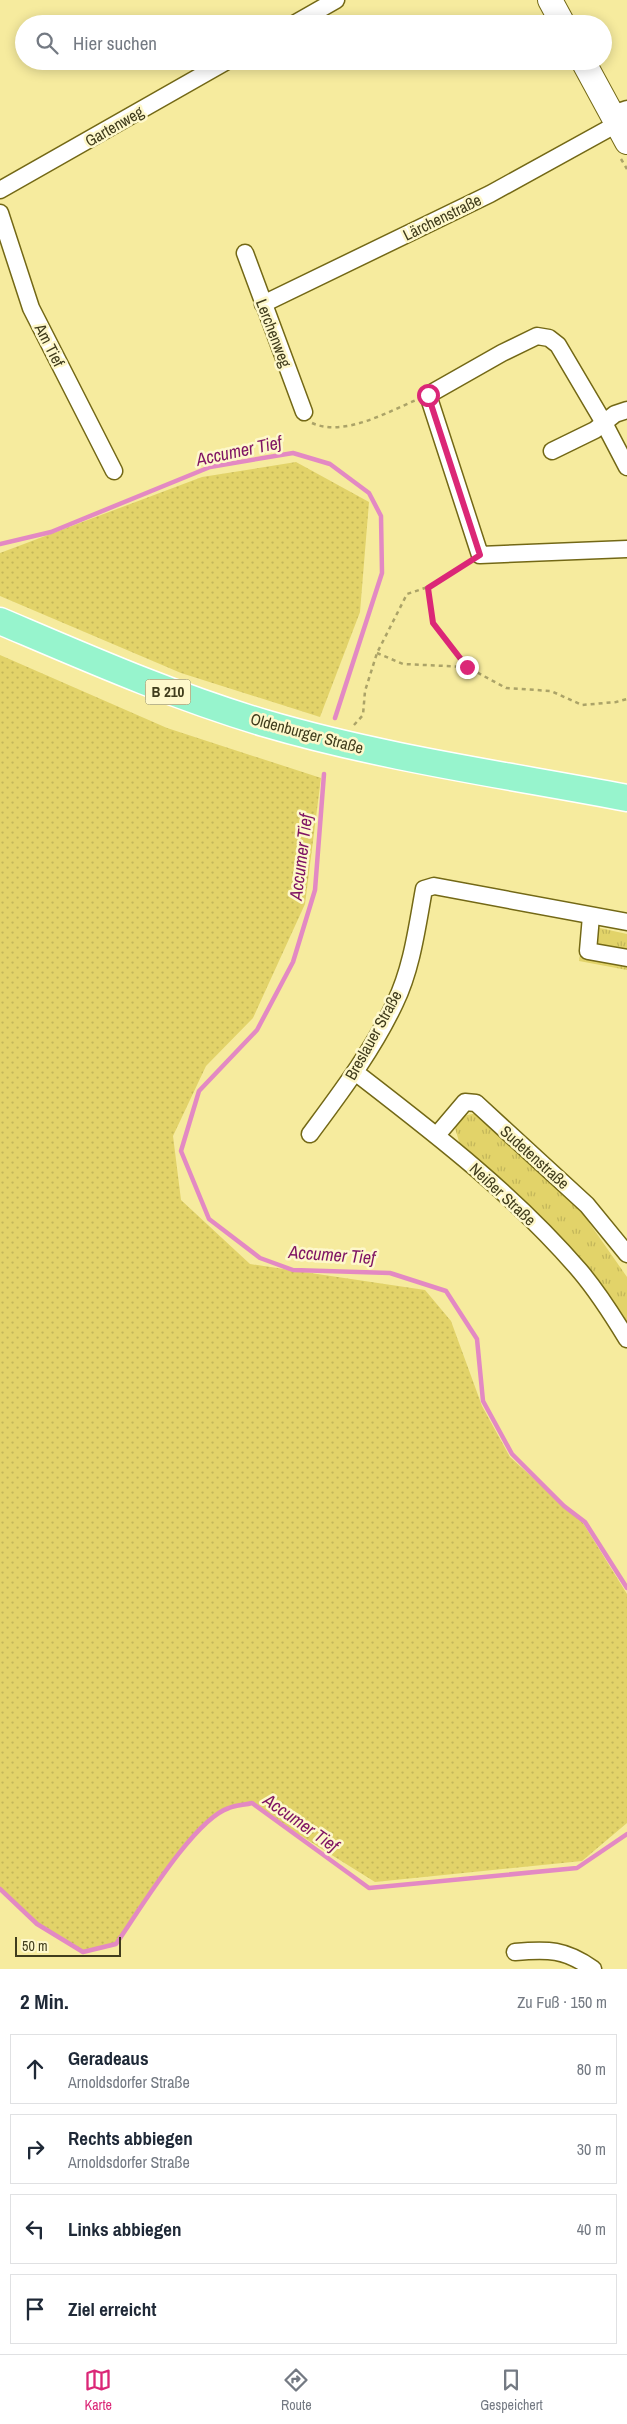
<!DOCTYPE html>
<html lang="de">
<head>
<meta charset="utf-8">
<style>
  body { margin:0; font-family:"Archivo Narrow",sans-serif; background:#f2f2f3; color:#1f2937 }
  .scale { position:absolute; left:15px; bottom:12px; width:106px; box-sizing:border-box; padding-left:5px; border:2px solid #403c1c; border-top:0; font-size:14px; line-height:18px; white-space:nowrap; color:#403c1c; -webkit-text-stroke:4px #fef8cb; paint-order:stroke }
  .stop { position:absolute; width:15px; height:15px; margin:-11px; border:4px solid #db2777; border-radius:50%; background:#fff }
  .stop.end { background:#db2777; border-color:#fff; box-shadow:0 1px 5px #0008 }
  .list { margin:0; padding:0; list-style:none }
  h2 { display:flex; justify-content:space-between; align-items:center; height:65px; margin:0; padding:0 20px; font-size:21px }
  h2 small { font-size:16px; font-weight:400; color:#747a83 }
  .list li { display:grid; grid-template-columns:32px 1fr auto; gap:15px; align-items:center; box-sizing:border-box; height:70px; margin:0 10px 10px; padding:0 10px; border:1px solid #e0e1e3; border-radius:0px }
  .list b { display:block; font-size:19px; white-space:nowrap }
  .list p { margin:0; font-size:16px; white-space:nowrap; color:#747a83 }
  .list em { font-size:16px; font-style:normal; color:#747a83 }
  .icon { flex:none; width:28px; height:28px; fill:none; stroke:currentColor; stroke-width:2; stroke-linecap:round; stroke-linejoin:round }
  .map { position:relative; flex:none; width:627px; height:1969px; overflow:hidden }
  .search { position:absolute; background:#fff; box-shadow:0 2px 12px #0003; left:15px; right:15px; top:15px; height:55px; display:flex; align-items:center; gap:12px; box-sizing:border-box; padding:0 18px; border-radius:28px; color:#747a83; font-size:19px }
  .sheet { height:385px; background:#fff }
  nav { display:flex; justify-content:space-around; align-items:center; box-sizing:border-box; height:70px; border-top:1px solid #e0e1e3; background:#fff; font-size:14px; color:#747a83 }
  nav a { display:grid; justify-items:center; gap:2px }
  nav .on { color:#db2777 }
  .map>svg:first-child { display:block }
</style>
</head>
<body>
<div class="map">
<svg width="627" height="1969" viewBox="0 0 627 1969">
  <defs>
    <pattern id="grass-dots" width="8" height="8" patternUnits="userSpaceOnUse" patternTransform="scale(1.25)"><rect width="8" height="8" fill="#e2d369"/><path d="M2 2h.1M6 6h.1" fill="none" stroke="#c3b65a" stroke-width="1.8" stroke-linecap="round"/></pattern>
    <pattern id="park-tufts" width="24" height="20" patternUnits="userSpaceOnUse" patternTransform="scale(1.25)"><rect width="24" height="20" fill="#e2d369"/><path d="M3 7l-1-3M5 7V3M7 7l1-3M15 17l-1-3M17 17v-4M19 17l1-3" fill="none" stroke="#c3b65a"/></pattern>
  </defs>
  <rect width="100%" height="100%" fill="#f6eb9e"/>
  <g fill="url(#grass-dots)">
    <polygon points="296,462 369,502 360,612 320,717 181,673 0,596 0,553 202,477"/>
    <path d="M0,655L167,728L321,778L305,904L253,1018L206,1066L173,1136L181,1200L250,1264L425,1290L451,1321L482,1406L510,1457L583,1523L627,1594V1823L582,1861L375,1882L298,1834L252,1803C245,1805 236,1805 229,1808C193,1820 139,1911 116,1944L83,1952L37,1924L0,1889Z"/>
  </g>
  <g fill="url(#park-tufts)">
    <polygon points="586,925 627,934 627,970 579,961"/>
    <polygon points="477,1113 581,1211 627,1277 627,1324 588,1270 503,1180 460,1145 455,1128 463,1116"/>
  </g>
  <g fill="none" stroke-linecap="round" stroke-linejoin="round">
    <g stroke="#e389c3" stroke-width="4.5">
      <polyline points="0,544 51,532 210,467 293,453 330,464 369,493 381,516 382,573 335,718"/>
      <polyline points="324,774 315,890 293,962 257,1030 199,1091 181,1151 209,1219 260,1258 293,1270 390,1273 446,1291 477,1339 483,1401 512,1454 564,1506 585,1522 627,1588"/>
      <path d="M0,1889L37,1924L83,1952L116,1944C139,1911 194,1819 229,1808C236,1805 245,1805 252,1803L369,1888L577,1868L627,1834"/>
    </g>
    <g stroke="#736816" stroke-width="19">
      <g id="street">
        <polyline points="294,24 336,0"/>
        <polyline points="612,114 627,109"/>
        <polyline points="0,190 227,61"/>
        <polyline points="0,213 31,308 114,471"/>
        <polyline points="245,253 304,412"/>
        <polyline points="263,304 490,194 617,124"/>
        <polyline points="552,451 595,430 615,414 627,410"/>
        <polyline points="627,467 604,423 558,345 549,338 537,336 502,353 428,395 480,555 627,549"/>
        <polyline points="591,916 588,951 627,958"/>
        <path d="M355,1072C434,1133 514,1194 580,1271C597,1291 613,1316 627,1339"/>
        <path d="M310,1134C341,1092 373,1050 395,1003C412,968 417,927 424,889L434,886L627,922"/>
        <polyline points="437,1135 465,1102 476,1103 587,1205 627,1254"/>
        <path d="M515,1952C548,1949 565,1949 593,1969"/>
      </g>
    </g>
    <g stroke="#736816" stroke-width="26">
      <g id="secondary">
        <polyline points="550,0 563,24"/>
        <polyline points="583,61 627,142"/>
      </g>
    </g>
    <g stroke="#fff" stroke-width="29">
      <path id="primary" d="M0,621C87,658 173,696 264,723C383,758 506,775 627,798"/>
    </g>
    <g stroke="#aba368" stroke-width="2.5" stroke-dasharray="4 4" stroke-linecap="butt">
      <polyline points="621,159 627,169"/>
      <path d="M312,423C343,437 386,413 416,400"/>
      <polyline points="428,587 433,623 467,667 506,688 551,691 582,705 616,702 627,699"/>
      <polyline points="377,653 403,664 467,667"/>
      <polyline points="354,725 363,715 365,691 377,653 407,594 428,587 467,563"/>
    </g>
    <use href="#street" stroke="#fff" stroke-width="16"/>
    <use href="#secondary" stroke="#fff" stroke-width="24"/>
    <use href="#primary" stroke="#97f4cd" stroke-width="26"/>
  </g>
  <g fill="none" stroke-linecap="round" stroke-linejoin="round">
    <polyline stroke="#db2777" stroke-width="6" points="428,395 480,555 428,588 433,623 467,667"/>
  </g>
  <g text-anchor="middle" stroke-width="5" stroke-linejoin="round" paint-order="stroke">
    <rect fill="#fef8cb" stroke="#797450" stroke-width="1" x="145.5" y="679.5" width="45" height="25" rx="4"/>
    <g font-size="15" font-weight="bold" fill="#403c1c">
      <text x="168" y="697">B 210</text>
    </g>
    <g font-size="16" fill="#403c1c" stroke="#fef8cb">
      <text transform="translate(114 126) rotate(-30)" y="6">Gartenweg</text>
      <text transform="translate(442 217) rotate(-26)" y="6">Lärchenstraße</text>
      <text transform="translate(274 333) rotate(69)" y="6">Lerchenweg</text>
      <text transform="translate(50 345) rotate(63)" y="6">Am Tief</text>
      <text transform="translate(307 733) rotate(15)" y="6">Oldenburger Straße</text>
      <text transform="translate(373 1035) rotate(-61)" y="6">Breslauer Straße</text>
      <text transform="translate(535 1157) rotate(42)" y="6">Sudetenstraße</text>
      <text transform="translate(503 1194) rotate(43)" y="6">Neißer Straße</text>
    </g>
    <g font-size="18" font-style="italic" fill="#7f1363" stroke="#fef8cb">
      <text transform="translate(239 451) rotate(-12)" y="6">Accumer Tief</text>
      <text transform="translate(301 857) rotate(-83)" y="6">Accumer Tief</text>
      <text transform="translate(332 1255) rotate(4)" y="6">Accumer Tief</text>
      <text transform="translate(301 1823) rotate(35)" y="6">Accumer Tief</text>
    </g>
  </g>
</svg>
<div class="scale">50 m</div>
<div class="stop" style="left:428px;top:395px"></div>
<div class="stop end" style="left:467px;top:667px"></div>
<div class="search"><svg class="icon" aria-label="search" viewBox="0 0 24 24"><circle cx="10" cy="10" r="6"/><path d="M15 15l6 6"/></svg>Hier suchen</div>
</div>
<section class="sheet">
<h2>2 Min.<small>Zu Fuß · 150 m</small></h2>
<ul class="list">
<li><svg class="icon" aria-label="ahead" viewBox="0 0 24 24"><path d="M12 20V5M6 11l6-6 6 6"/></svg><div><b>Geradeaus</b><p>Arnoldsdorfer Straße</p></div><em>80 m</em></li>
<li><svg class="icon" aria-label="right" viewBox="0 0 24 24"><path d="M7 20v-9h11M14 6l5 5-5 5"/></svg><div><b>Rechts abbiegen</b><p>Arnoldsdorfer Straße</p></div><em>30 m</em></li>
<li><svg class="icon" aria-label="left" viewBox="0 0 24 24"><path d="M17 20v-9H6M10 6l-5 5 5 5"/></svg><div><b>Links abbiegen</b></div><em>40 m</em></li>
<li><svg class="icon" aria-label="arrive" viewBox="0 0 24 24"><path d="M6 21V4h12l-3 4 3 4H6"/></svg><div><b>Ziel erreicht</b></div></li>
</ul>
</section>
<nav>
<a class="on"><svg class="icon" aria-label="map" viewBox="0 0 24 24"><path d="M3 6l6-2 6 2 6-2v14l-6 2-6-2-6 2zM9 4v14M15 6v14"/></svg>Karte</a>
<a><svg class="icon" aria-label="directions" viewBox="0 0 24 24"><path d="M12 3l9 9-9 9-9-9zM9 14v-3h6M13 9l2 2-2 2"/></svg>Route</a>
<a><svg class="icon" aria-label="saved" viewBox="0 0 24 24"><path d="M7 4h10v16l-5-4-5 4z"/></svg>Gespeichert</a>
</nav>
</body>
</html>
